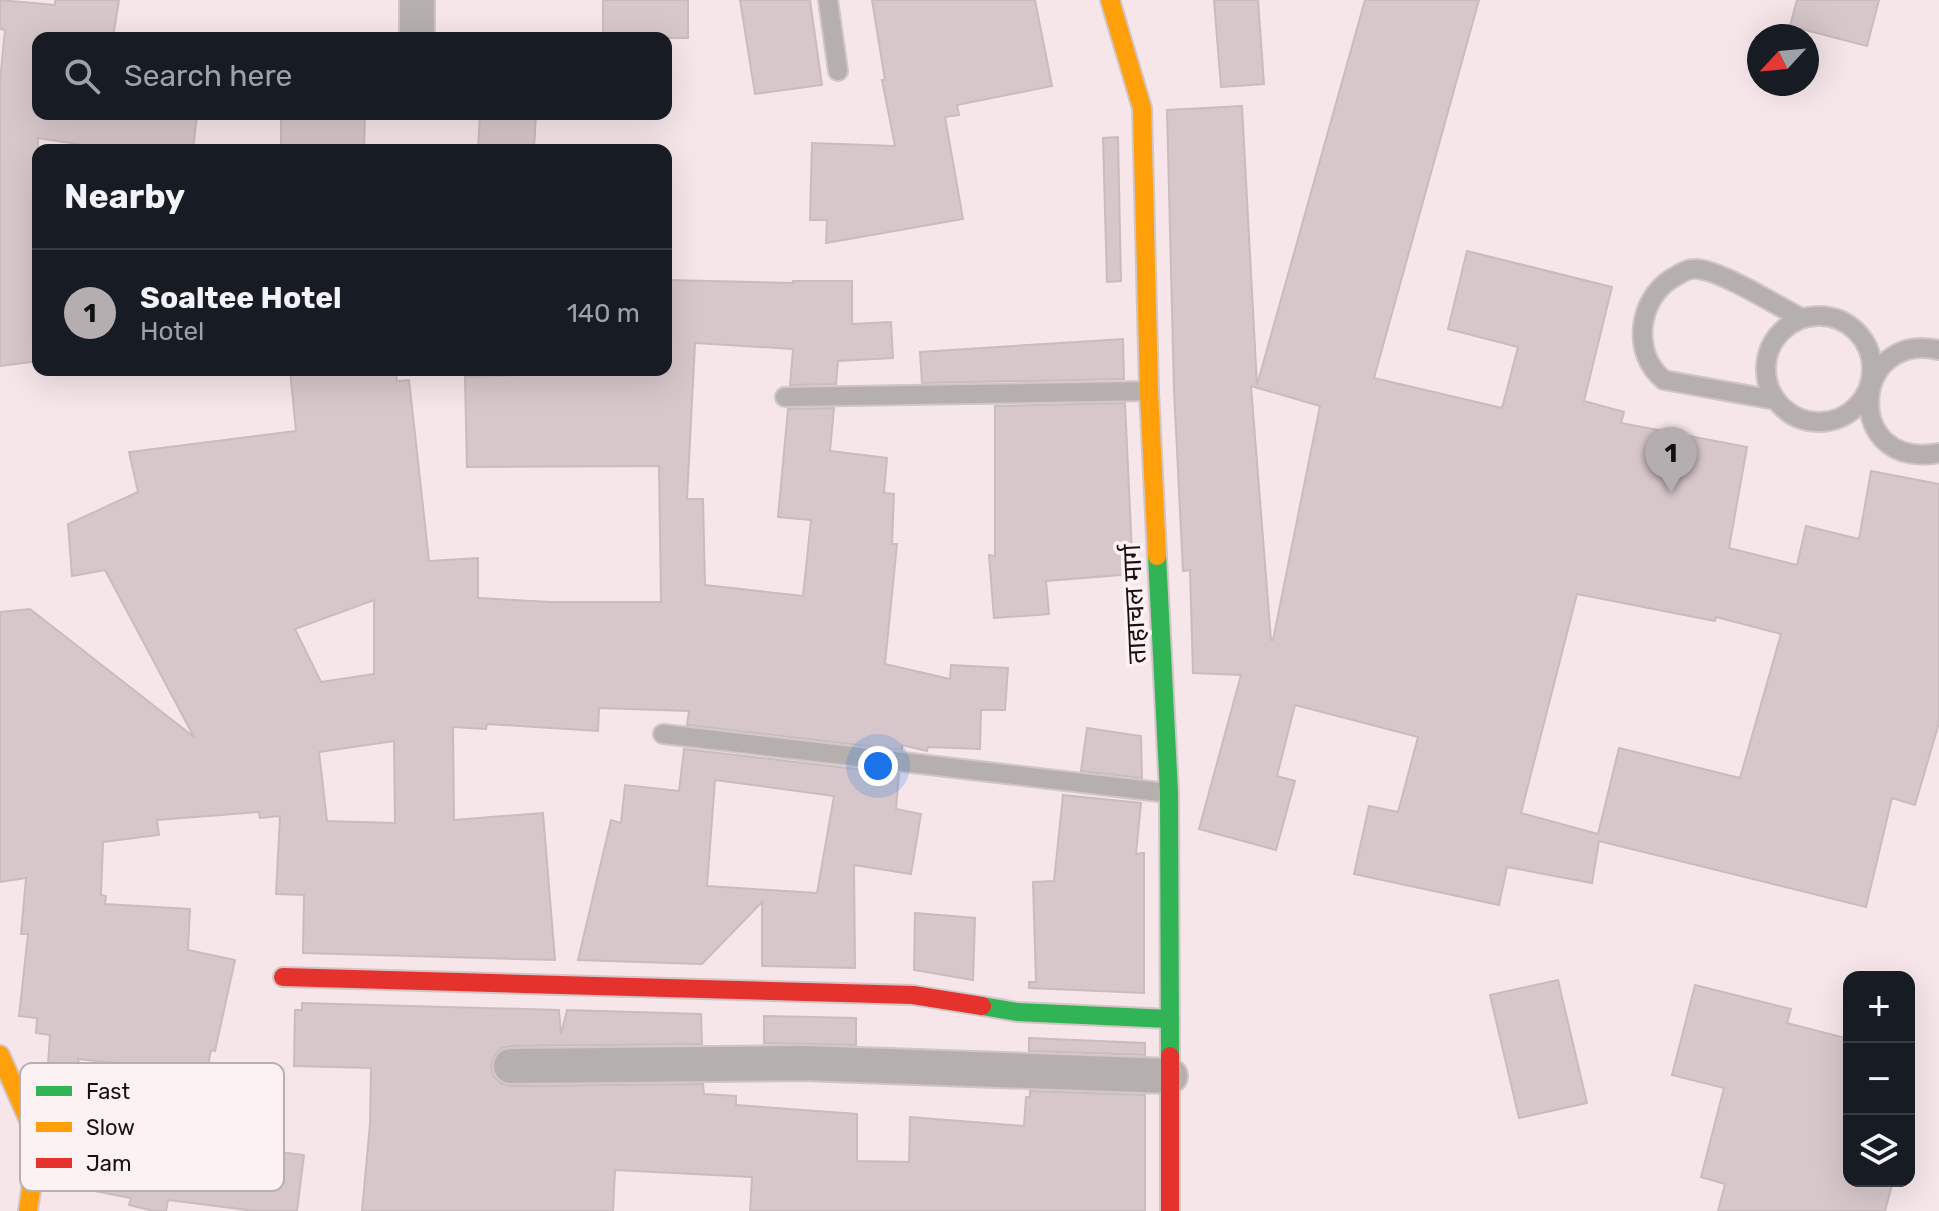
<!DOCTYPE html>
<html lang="en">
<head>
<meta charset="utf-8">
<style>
  body { margin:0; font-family:Rubik,"Noto Sans Devanagari",sans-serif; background:#20242c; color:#f1f3f6 }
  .controls { position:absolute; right:24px; bottom:24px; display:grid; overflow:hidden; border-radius:16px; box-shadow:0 8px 32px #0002 }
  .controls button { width:72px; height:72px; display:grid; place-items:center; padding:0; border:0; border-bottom:2px solid #363941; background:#171b24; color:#f1f3f6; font:40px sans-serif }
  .compass { position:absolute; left:1747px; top:24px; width:72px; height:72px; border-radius:50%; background:#171b24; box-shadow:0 8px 32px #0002; rotate:244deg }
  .you { position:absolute; left:878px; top:766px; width:28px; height:28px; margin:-20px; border:6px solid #fff; border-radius:50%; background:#1a73e8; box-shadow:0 0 0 12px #1a73e833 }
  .badge { display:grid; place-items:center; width:52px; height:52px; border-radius:50%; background:#b4aeb1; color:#111; font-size:26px; font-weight:700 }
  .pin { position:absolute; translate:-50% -66px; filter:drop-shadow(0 2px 4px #0008) }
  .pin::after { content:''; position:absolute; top:42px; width:28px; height:24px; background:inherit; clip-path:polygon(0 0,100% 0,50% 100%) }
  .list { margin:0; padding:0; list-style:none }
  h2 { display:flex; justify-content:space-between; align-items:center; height:104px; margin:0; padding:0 32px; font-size:34px }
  h2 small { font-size:26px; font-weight:400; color:#9ea1a6 }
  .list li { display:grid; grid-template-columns:52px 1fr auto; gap:24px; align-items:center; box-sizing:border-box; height:128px; padding:0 32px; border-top:2px solid #363941 }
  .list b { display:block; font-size:30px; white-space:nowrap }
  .list p { margin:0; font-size:26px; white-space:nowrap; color:#9ea1a6 }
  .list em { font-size:26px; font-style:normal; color:#9ea1a6 }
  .icon { flex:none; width:44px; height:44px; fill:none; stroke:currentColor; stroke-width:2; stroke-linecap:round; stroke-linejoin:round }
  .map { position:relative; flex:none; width:1939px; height:1211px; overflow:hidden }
  .search { position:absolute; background:#171b24; box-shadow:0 8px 32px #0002; left:32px; top:32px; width:640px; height:88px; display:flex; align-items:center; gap:20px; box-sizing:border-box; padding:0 28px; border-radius:16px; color:#9ea1a6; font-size:30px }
  .panel { position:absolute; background:#171b24; box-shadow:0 8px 32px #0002; left:32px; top:144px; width:640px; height:232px; border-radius:16px }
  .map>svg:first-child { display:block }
</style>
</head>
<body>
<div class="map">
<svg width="1939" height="1211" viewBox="0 0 1939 1211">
  <rect width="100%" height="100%" fill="#f6e6e9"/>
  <g fill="#d7c7ca" stroke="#cabbbd" stroke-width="2" fill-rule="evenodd">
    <polygon points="0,0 55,5 55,0 119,0 113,38 38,38 38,114 197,114 193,150 97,150 97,147 38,138 38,361 0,366 0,81 5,30 0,29"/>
    <rect x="603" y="0" width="85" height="38"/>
    <polygon points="740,0 810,0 822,85 755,94"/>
    <polygon points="872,0 1035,0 1052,86 957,105 959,115 945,117 963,219 826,243 827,220 810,220 812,143 895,146 882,80 885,80"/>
    <polygon points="1214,0 1258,0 1264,84 1221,87"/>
    <path d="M1365,0H1479L1374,378L1502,408L1518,347L1448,329L1467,251L1612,287L1584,401L1624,412L1621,423L1747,447L1729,548L1797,565L1806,526L1859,539L1871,471L1939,484V723L1915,805L1892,798L1866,907L1599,841L1592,883L1507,867L1499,905L1354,874L1369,806L1398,812L1418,737L1295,705L1277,776L1295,781L1276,850L1199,829L1241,675L1193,673L1190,570L1183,571L1174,390L1167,110L1242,106L1257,385ZM1251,386L1320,406L1273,640H1271ZM1577,594L1715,621L1716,617L1781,634L1740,778L1619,748L1598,834L1521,813Z"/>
    <polygon points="1797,0 1879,0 1867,46 1790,26"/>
    <polygon points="281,114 365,114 364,150 281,150"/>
    <polygon points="480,114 536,114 534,150 478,150"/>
    <polygon points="1118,137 1121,281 1107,282 1103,138"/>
    <path d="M668,280L793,283V281H852V324L891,322L893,358L838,361L836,384L790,385L793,349L695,343L687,499H703L705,585L803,596L811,520L778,517L788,409L834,408L830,451L887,458L884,493L894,494L892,544H897L885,664L950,679L951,665L1008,668L1005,710H981L980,749L928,747L927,751L902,745V750L687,725L689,711L599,708L598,731L487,724L486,729L453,727L454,820L543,813L555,960L303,953L304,895L276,894L280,816L260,818L259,812L157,820L159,835L103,842L101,895L106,896L105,904L190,909L188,950L235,960L215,1051L211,1050L193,1141L304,1155L297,1211H255L168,1200L166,1211H154L129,1205L131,1198L94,1191L103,1138L147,1145L161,1068L78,1059L98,1140L68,1147L52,1079H47L50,1035L36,1033L37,1018L19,1016L28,934H21L26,878L0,882V612L30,609L194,737L105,570L72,576L68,524L138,492L129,452L296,431L290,370H372L373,374L396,372L397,381L409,380L429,561L478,558V598L551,602H661L659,466L467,467L465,377L666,370V314H669ZM374,600V674L321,682L295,629ZM394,741L395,823L327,821L319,752Z"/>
    <polygon points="1123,339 1124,379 922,383 920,352"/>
    <polygon points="1125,403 1133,574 1046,581 1049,614 994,618 989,555 995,556 995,406"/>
    <polygon points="1087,728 1141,736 1142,778 1081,771"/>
    <path d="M684,749L899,774L896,809L921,814L911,874L854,865L855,968L762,966V902L702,964L578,960L611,820L621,823L625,785L679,791ZM715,780L834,796L817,893L707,886Z"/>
    <polygon points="1063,795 1141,803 1136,854 1144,853 1144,993 1029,988 1029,982 1036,982 1033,882 1054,881"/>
    <polygon points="915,913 975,918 973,980 914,970"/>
    <polygon points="1558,980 1587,1103 1519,1118 1490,995"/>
    <polygon points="1695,985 1791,1009 1787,1023 1849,1039 1849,1181 1893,1181 1885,1211 1718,1211 1725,1184 1701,1177 1724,1088 1672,1075"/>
    <polygon points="302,1003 559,1010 561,1034 567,1010 701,1014 702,1044 511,1046 502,1048 494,1056 491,1067 494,1077 501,1083 511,1086 703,1084 704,1094 736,1096 736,1105 857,1114 857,1161 909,1162 910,1117 1024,1126 1026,1097 1030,1097 1030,1091 1145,1095 1145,1211 750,1211 752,1177 615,1170 613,1211 362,1211 370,1124 371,1068 294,1066 295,1010 302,1010"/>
    <polygon points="764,1016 856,1018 856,1045 764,1043"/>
    <polygon points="1029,1038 1145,1043 1145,1055 1029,1051"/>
  </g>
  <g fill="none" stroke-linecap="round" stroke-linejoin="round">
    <g stroke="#d2c5c7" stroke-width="22">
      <g id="lane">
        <polyline points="828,0 838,71"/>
        <circle cx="1819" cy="369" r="53"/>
        <path d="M1939,350C1850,330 1842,471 1939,453"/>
        <polyline points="785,397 1149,391"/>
        <path d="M1775,400L1664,380C1632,355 1637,301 1671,279C1678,275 1686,269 1694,269C1718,268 1777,306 1801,318"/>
        <polyline points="663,734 1168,793"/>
      </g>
    </g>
    <g stroke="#d2c5c7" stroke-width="38">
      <g id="street">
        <polyline points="417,0 417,38"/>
        <polyline points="511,1066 802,1063 1170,1076"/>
      </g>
    </g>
    <g stroke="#d2c5c7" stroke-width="22">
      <g id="fast">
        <polyline points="1157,556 1169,793 1170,1056"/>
        <polyline points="982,1006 1017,1012 1170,1019"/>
      </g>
    </g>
    <g stroke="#d2c5c7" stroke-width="22">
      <g id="slow">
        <polyline points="1110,0 1142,108 1149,391 1157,556"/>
        <polyline points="0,1055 38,1141 28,1211"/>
      </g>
    </g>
    <g stroke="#d2c5c7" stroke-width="22">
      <g id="jam">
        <polyline points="283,977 913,995 982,1006"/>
        <polyline points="1170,1056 1170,1211"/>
      </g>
    </g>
    <use href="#lane" stroke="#b5b0ae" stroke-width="18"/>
    <use href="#street" stroke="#b5b0ae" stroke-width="34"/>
    <use href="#fast" stroke="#30b455" stroke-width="18"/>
    <use href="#slow" stroke="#ff9f0a" stroke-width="18"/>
    <use href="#jam" stroke="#e5322d" stroke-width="18"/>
  </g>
  <g text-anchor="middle" stroke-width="7" stroke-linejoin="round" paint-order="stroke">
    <g font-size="26" fill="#1e0e11" stroke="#fcf2f4">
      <text transform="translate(1134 604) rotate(-93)" y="9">ताहाचल मार्ग</text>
    </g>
  </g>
  <rect x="20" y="1063" width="264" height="128" rx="12" fill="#fcf2f4" stroke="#b9aeb0" stroke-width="2"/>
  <rect x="36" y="1086" width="36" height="10" fill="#30b455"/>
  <rect x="36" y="1122" width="36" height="10" fill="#ff9f0a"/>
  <rect x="36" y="1158" width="36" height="10" fill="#e5322d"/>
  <g font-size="22" fill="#1e0e11">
    <text x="86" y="1099">Fast</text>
    <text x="86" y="1135">Slow</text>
    <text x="86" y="1171">Jam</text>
  </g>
</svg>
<div class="controls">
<button>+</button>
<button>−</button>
<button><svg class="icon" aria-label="layers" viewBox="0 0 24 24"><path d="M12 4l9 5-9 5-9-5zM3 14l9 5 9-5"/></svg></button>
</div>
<svg class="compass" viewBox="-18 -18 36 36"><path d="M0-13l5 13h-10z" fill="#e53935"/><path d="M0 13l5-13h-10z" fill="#9ea1a6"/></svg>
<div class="you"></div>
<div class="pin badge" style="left:1671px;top:493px">1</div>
<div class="search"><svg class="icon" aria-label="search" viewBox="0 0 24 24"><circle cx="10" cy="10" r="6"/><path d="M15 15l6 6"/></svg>Search here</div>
<section class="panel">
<h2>Nearby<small></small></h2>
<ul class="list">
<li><span class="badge">1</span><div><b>Soaltee Hotel</b><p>Hotel</p></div><em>140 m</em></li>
</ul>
</section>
</div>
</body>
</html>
